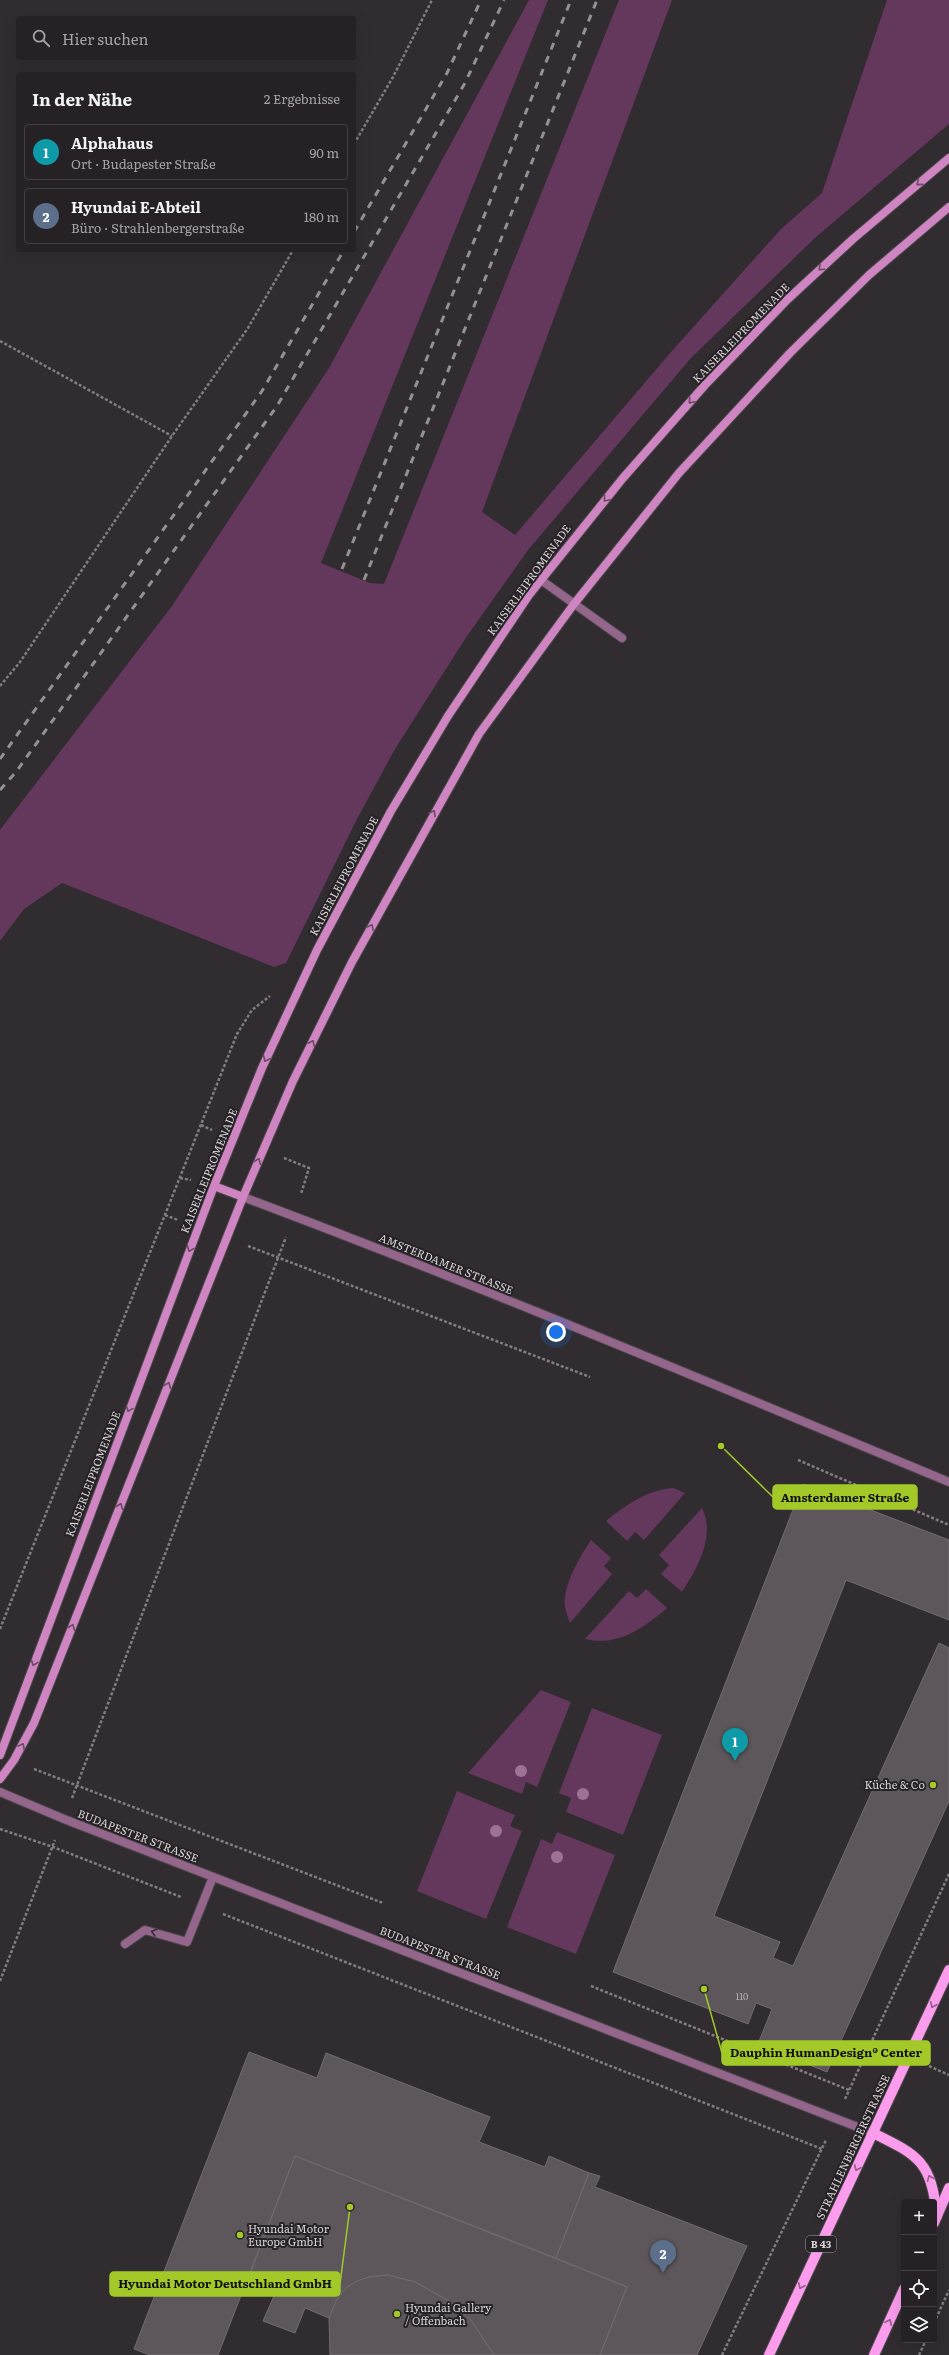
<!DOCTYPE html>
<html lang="de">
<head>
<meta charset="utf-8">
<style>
  body { margin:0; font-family:Literata,serif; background:#312e31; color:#f1f3f6 }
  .controls { position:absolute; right:12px; bottom:12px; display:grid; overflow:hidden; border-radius:4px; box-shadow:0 4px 16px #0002 }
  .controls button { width:36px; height:36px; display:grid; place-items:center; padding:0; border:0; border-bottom:1px solid #423e41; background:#252124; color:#f1f3f6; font:20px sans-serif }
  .you { position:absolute; left:556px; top:1332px; width:14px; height:14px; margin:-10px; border:3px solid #fff; border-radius:50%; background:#1a73e8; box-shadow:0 0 0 6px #1a73e833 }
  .badge { display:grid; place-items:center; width:26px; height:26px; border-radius:50%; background:#1a73e8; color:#fff; font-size:13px; font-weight:700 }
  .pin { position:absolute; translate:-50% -33px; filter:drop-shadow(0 1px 2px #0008) }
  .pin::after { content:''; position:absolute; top:21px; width:14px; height:12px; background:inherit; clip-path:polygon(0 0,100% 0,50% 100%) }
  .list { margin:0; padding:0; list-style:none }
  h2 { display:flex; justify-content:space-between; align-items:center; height:52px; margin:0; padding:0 16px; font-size:17px }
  h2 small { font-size:13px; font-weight:400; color:#a3a3a6 }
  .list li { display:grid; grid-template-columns:26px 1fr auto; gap:12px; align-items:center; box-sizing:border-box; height:56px; margin:0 8px 8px; padding:0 8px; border:1px solid #423e41; border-radius:4px }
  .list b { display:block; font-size:15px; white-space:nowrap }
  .list p { margin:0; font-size:13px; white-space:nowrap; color:#a3a3a6 }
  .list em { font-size:13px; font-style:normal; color:#a3a3a6 }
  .icon { flex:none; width:22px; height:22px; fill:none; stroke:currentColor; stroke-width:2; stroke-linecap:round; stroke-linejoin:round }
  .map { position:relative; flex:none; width:949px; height:2355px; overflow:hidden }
  .search { position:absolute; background:#252124; box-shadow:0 4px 16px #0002; left:16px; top:16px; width:340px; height:44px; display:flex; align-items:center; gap:10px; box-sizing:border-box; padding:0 14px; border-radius:4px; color:#a3a3a6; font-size:15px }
  .panel { position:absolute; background:#252124; box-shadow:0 4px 16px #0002; left:16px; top:72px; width:340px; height:180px; border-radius:4px }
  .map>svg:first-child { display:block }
</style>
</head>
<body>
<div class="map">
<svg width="949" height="2355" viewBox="0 0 949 2355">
  <rect width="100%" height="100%" fill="#312c30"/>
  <g fill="#64375d">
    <polygon points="529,0 548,0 321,563 370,583 384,584 619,0 672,0 482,512 515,535 671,352 781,229 822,193 887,0 949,0 949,124 816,237 691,358 528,550 465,639 395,749 357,819 286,963 274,967 62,883 24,909 0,941 0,830 172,606 329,368"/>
    <path d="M673,1488L685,1493L644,1540L635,1532L627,1541L606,1521C626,1505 647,1490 673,1488Z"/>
    <path d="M702,1508C716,1536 697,1569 682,1592L661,1574L669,1565L659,1555Z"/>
    <path d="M591,1540L611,1558L604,1566L612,1574L570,1623C568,1618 566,1612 565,1607C562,1587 580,1556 591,1540Z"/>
    <path d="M646,1589L667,1608C644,1628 617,1647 585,1639L629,1591L637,1598Z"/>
    <polygon points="541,1690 571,1702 537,1787 526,1782 522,1794 468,1773"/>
    <polygon points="592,1708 662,1735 623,1835 566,1812 571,1798 559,1793"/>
    <polygon points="457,1791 515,1815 510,1826 522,1831 486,1919 417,1891"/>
    <polygon points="557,1832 615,1855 576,1954 507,1927 541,1839 552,1844"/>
  </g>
  <g fill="#5d575c" stroke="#726c70">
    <polygon points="803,1484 949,1540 949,1620 846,1580 714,1916 780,1942 773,1958 793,1966 939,1643 949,1648 949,1801 827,2072 758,2044 772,2009 756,2003 748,2024 613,1972"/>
    <polygon points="249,2052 317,2078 326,2053 490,2117 479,2142 545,2167 549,2156 589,2173 556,2258 295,2156 218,2355 150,2355 134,2349"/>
    <polygon points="295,2156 627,2287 600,2355 494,2355 470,2319 449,2301 415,2282 388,2275 369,2277 346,2288 337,2299 329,2318 305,2308 295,2333 263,2321 274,2296 246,2285"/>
    <polygon points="589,2173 600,2176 595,2187 747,2246 697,2355 600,2355 627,2287 556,2258"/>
    <polygon points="388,2275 415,2282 449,2301 470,2319 494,2355 330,2355 329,2318 337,2299 346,2288 357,2281 369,2277"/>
  </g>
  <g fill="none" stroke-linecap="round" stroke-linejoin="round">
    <g stroke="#4c474b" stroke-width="10">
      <g id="service">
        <polyline points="541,580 622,638"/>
        <polyline points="125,1944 145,1930 187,1942 213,1877"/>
      </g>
    </g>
    <g stroke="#4c474b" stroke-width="10">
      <g id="minor">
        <path d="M243,1197C481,1286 715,1385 949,1482"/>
        <polyline points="0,1792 64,1819 873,2133"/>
      </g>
    </g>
    <g stroke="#4c474b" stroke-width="10">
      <g id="secondary">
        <polyline points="214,1186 243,1197"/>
        <polyline points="0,1755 214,1186 262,1068 317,950 391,811 448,716 529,595 623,478 705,385 788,299 853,239 949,158"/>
        <polyline points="0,1779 14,1760 34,1723 243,1197 293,1081 352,962 479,734 574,604 679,473 790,353 869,275 949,207"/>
      </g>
    </g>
    <g stroke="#4c474b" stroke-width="12">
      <g id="primary">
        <path d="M873,2133C920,2156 931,2162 937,2216"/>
        <polyline points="934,2223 949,2188"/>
        <polyline points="769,2355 949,1970"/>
        <polyline points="874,2355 904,2289"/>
      </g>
    </g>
    <g stroke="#817d80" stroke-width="2.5" stroke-dasharray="3 2" stroke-linecap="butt">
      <polyline points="354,144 393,77 432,0"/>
      <polyline points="0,341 172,436"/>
      <polyline points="0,686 20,662 172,436 248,328 293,250"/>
      <polyline points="201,1125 212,1130"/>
      <polyline points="284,1158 309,1168 301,1194"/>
      <polyline points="180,1178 191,1180"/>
      <polyline points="165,1215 178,1220"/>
      <polyline points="248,1246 590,1377"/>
      <polyline points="798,1460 949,1525"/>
      <polyline points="0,1629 237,1034 252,1010 270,996"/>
      <polyline points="34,1769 383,1903"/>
      <polyline points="72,1798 286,1237"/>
      <polyline points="0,1829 53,1847 181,1897"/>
      <polyline points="223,1914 822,2149"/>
      <polyline points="0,1981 55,1840"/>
      <polyline points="591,1986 849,2090"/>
      <polyline points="872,2040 886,2047"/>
      <polyline points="929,2066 949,2075"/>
      <polyline points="845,2099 949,1874"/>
      <polyline points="934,2323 949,2290"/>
      <polyline points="722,2355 826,2140"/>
      <polyline points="919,2355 926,2340"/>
    </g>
    <use href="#service" stroke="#95668c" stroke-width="8"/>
    <use href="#minor" stroke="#95668c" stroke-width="8"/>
    <use href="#secondary" stroke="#ce85c2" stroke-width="8"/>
    <use href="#primary" stroke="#fb9cec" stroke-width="10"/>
    <g stroke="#949093" stroke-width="3" stroke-dasharray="7 7" stroke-linecap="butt">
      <polyline points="354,232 447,73 481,0"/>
      <polyline points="342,569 571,0"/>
      <polyline points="364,580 597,0"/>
      <polyline points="0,759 262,391 344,250"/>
      <polyline points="0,790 16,772 277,406 465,83 504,0"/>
    </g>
  </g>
  <g fill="#9e7296">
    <circle cx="521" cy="1771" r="6"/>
    <circle cx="583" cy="1794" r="6"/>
    <circle cx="496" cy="1831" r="6"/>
    <circle cx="557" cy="1857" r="6"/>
  </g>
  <defs><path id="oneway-chevron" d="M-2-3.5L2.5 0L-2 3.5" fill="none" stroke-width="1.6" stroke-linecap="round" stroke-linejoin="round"/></defs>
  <g stroke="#6a4a64">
    <use href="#oneway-chevron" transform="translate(919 183) rotate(140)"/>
    <use href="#oneway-chevron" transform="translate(821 268) rotate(137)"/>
    <use href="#oneway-chevron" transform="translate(691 401) rotate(131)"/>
    <use href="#oneway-chevron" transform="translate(606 499) rotate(130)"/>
    <use href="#oneway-chevron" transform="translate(433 813) rotate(-60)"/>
    <use href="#oneway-chevron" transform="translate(371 927) rotate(-61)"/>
    <use href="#oneway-chevron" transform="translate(312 1043) rotate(-64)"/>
    <use href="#oneway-chevron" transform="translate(266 1059) rotate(115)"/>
    <use href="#oneway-chevron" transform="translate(258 1161) rotate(-68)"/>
    <use href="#oneway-chevron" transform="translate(190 1249) rotate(111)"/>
    <use href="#oneway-chevron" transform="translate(168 1385) rotate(-68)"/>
    <use href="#oneway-chevron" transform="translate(129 1409) rotate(111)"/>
    <use href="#oneway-chevron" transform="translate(120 1506) rotate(-68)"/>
    <use href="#oneway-chevron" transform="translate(72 1627) rotate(-68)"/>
    <use href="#oneway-chevron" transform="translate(34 1663) rotate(110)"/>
    <use href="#oneway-chevron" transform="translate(22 1746) rotate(-62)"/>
  </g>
  <use stroke="#3d303a" href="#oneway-chevron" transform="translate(154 1932) rotate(-163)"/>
  <g stroke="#915f89">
    <use href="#oneway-chevron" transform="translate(933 2005) rotate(115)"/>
    <use href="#oneway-chevron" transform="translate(857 2168) rotate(115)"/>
    <use href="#oneway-chevron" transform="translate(930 2178) rotate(-113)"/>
    <use href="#oneway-chevron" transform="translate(801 2286) rotate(115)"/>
    <use href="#oneway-chevron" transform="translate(889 2322) rotate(-65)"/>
  </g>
  <g fill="#a2c928" stroke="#272226" stroke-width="1.5">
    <circle cx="933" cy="1785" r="4"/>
    <circle cx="240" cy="2235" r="4"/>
    <circle cx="397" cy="2314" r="4"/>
  </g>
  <g text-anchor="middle" stroke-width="4" stroke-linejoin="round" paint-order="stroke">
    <g font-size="9" fill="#b8b5b8">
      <text x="742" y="2000">110</text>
    </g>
    <rect fill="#272226" stroke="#a29fa1" stroke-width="1" x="806" y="2236" width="30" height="16" rx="3"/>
    <g font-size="10" font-weight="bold" fill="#d7d4d6">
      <text x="821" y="2248">B 43</text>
    </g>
    <g font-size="11" fill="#d7d4d6" stroke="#272226">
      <text transform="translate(741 333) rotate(-46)" y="4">KAISERLEIPROMENADE</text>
      <text transform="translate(529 580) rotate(-54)" y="4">KAISERLEIPROMENADE</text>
      <text transform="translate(344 876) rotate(-62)" y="4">KAISERLEIPROMENADE</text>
      <text transform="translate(209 1171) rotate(-68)" y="4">KAISERLEIPROMENADE</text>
      <text transform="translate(446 1264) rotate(22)" y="4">AMSTERDAMER STRASSE</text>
      <text transform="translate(93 1474) rotate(-69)" y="4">KAISERLEIPROMENADE</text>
      <text transform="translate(138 1836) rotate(21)" y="4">BUDAPESTER STRASSE</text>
      <text transform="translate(440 1953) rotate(21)" y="4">BUDAPESTER STRASSE</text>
      <text transform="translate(853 2147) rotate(-65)" y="4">STRAHLENBERGERSTRASSE</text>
    </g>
    <g font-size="11" fill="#d7d4d6" stroke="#272226" text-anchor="start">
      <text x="925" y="1789" text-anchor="end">Küche &amp; Co</text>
      <text x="248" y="2233">Hyundai Motor<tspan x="248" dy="13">Europe GmbH</tspan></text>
      <text x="405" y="2312">Hyundai Gallery<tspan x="405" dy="13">/ Offenbach</tspan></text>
    </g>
  </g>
  <path fill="none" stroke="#a2c928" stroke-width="1.5" d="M721 1446L773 1497M704 1989L722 2053M350 2207L340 2284"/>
  <g fill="#a2c928" stroke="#272226" stroke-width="1.5">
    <circle cx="721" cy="1446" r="4"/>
    <circle cx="704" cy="1989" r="4"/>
    <circle cx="350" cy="2207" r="4"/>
  </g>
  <g fill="#a2c928" stroke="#a2c928" stroke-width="1.5">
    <rect x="773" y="1485" width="144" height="24" rx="4"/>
    <rect x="722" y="2041" width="208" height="24" rx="4"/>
    <rect x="110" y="2272" width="230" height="24" rx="4"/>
  </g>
  <g font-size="12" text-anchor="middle" font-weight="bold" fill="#111">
    <text x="845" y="1502">Amsterdamer Straße</text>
    <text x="826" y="2057">Dauphin HumanDesign® Center</text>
    <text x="225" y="2288">Hyundai Motor Deutschland GmbH</text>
  </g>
</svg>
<div class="controls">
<button>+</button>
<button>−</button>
<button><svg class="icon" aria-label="locate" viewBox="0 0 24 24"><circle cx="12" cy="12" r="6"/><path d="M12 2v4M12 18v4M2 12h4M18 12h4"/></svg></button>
<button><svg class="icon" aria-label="layers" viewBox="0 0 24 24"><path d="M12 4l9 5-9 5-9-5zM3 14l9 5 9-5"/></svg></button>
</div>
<div class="you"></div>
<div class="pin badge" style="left:735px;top:1761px;background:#0f9aa8">1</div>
<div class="pin badge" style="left:663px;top:2273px;background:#5c6f8a">2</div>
<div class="search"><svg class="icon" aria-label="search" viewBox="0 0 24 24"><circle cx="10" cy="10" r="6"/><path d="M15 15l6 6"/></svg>Hier suchen</div>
<section class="panel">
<h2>In der Nähe<small>2 Ergebnisse</small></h2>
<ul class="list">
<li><span class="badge" style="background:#0f9aa8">1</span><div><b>Alphahaus</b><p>Ort · Budapester Straße</p></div><em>90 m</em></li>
<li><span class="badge" style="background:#5c6f8a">2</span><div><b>Hyundai E-Abteil</b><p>Büro · Strahlenbergerstraße</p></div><em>180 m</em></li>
</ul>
</section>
</div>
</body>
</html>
